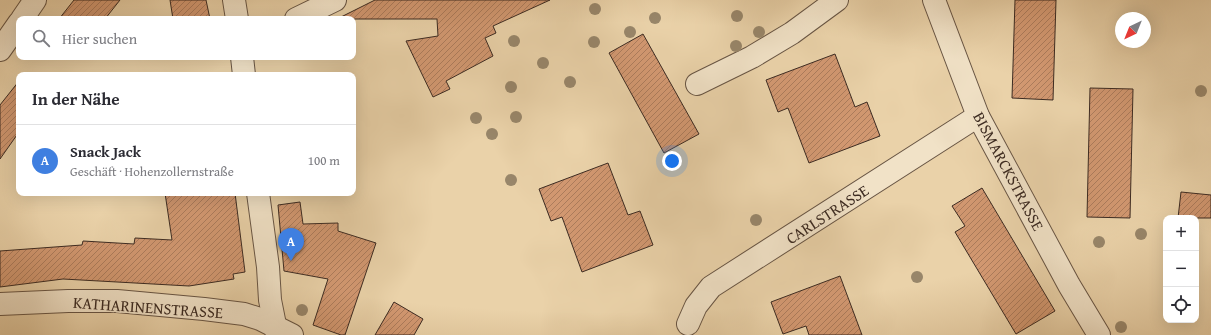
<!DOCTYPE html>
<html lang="de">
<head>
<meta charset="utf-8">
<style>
  body { margin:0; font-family:"Gentium Book Plus",serif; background:#f7f7f7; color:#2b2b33 }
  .controls { position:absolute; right:12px; bottom:12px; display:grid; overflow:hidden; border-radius:8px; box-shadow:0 4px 16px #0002 }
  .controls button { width:36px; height:36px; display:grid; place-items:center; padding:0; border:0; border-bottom:1px solid #e1e1e2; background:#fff; color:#2b2b33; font:20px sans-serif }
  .compass { position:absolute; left:1115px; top:12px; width:36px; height:36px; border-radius:50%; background:#fff; box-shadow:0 4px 16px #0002; rotate:223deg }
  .you { position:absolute; left:672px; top:161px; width:14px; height:14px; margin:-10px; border:3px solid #fff; border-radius:50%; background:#1a73e8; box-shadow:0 0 0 6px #1a73e833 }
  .badge { display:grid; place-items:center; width:26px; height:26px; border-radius:50%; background:#db2777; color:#fff; font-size:13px; font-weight:700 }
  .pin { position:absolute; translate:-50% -33px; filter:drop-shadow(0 1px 2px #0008) }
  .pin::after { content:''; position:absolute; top:21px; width:14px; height:12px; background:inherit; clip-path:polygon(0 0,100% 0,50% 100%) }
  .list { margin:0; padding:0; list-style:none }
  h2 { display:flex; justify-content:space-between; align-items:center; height:52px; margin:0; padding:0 16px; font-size:17px }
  h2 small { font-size:13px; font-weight:400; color:#7c7c81 }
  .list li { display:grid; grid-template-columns:26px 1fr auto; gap:12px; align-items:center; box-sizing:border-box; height:72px; padding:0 16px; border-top:1px solid #e1e1e2 }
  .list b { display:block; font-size:15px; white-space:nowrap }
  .list p { margin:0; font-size:13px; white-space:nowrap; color:#7c7c81 }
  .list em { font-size:13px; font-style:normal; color:#7c7c81 }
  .icon { flex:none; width:22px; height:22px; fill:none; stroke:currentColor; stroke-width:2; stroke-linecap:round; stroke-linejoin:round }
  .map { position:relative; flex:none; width:1211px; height:335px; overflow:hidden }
  .search { position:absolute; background:#fff; box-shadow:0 4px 16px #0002; left:16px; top:16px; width:340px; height:44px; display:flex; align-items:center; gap:10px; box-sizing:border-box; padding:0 14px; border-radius:8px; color:#7c7c81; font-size:15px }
  .panel { position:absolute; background:#fff; box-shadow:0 4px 16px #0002; left:16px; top:72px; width:340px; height:124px; border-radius:8px }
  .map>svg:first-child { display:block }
</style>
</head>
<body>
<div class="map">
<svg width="1211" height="335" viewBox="0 0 1211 335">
  <defs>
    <pattern id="building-hatch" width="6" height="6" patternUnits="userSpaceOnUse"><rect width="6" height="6" fill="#d29871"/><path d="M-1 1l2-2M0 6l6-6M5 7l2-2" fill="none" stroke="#ac7c5c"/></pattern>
  </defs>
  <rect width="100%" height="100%" fill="#ead2a9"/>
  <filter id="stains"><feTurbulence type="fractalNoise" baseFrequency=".005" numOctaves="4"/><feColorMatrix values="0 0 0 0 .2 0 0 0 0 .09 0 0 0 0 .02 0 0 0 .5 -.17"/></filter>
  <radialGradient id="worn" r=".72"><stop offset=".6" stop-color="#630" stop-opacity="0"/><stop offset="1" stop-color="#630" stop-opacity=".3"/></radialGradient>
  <g fill="url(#building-hatch)" stroke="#3c2b22">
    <polygon points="74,0 120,0 105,19 59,19"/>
    <polygon points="170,0 206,0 210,19 173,19"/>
    <polygon points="375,0 550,0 493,26 496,33 485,38 493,56 446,81 450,89 433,97 406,41 438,36 437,19 337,19"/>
    <polygon points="1015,0 1056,0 1053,100 1012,98"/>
    <polygon points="643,34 699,134 664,153 609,53"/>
    <polygon points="835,54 855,107 867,102 880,136 809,163 788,108 778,112 766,80"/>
    <polygon points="19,81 19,132 0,159 0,105"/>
    <polygon points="1090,88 1133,89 1130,218 1087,217"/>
    <polygon points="608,163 628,215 640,211 653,245 582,272 562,217 551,221 539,189"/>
    <polygon points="982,188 1055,311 1016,334 955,232 965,226 952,206"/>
    <polygon points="1181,192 1211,195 1211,218 1178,218"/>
    <polygon points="165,193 235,193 245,272 233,274 234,279 189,286 63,279 0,287 0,251 82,245 83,241 134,244 135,238 172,240"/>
    <polygon points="300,202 303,224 338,223 338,231 376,243 345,335 341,335 313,325 328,279 284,271 278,205"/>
    <polygon points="840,276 862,335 809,335 806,326 783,334 771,302"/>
    <polygon points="394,302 423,319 414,335 375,335"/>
  </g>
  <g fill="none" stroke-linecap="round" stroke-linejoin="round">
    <g stroke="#685544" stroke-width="24">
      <g id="minor">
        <polyline points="234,0 237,19"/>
        <polyline points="934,0 978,116 1069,285 1099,335"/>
        <polyline points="22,19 35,0"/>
        <polyline points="296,19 335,0"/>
        <polyline points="0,50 19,23"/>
        <polyline points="242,57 244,75"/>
        <polyline points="697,84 752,57 792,33 837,0"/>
        <polyline points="258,193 268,267 270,300 277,335"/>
        <polyline points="0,304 68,301 117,301 204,309 244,314 260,319 292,335"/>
        <polyline points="688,324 696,306 711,287 978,116"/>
      </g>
    </g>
    <use href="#minor" stroke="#f1e2c7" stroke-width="22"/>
  </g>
  <g fill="#98866a">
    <circle cx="595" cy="9" r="6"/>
    <circle cx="737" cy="16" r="6"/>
    <circle cx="655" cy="18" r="6"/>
    <circle cx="630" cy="32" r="6"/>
    <circle cx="759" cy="32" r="6"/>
    <circle cx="514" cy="41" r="6"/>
    <circle cx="594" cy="42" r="6"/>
    <circle cx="736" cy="46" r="6"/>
    <circle cx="543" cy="63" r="6"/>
    <circle cx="570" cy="82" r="6"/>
    <circle cx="511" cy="87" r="6"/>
    <circle cx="1201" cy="91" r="6"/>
    <circle cx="516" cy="117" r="6"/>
    <circle cx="476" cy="118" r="6"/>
    <circle cx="492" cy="134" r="6"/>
    <circle cx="511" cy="180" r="6"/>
    <circle cx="756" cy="220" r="6"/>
    <circle cx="1141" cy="234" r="6"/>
    <circle cx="1099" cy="242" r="6"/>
    <circle cx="917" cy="277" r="6"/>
    <circle cx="302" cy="310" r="6"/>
    <circle cx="1121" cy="327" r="6"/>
  </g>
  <g text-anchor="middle" stroke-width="3" stroke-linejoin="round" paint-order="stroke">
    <g font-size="16" fill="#3c2b22" stroke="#f1e2c7">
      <text transform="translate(1009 171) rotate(62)" y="6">BISMARCKSTRASSE</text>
      <text transform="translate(827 214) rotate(-33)" y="6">CARLSTRASSE</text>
      <text transform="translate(148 307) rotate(4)" y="6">KATHARINENSTRASSE</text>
    </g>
  </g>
  <rect width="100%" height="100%" filter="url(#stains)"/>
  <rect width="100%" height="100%" fill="url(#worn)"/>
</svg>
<div class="controls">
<button>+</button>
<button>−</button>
<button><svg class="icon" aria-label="locate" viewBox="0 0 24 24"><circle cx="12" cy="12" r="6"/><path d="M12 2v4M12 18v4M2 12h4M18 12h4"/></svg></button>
</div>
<svg class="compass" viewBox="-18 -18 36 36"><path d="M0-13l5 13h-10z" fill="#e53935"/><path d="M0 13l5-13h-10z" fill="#7c7c81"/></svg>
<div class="you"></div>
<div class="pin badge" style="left:291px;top:261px;background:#3f7fe0">A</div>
<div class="search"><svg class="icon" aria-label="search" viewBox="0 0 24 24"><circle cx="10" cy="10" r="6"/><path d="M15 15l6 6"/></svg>Hier suchen</div>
<section class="panel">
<h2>In der Nähe<small></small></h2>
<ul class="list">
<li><span class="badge" style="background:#3f7fe0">A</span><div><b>Snack Jack</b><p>Geschäft · Hohenzollernstraße</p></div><em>100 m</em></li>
</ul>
</section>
</div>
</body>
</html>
